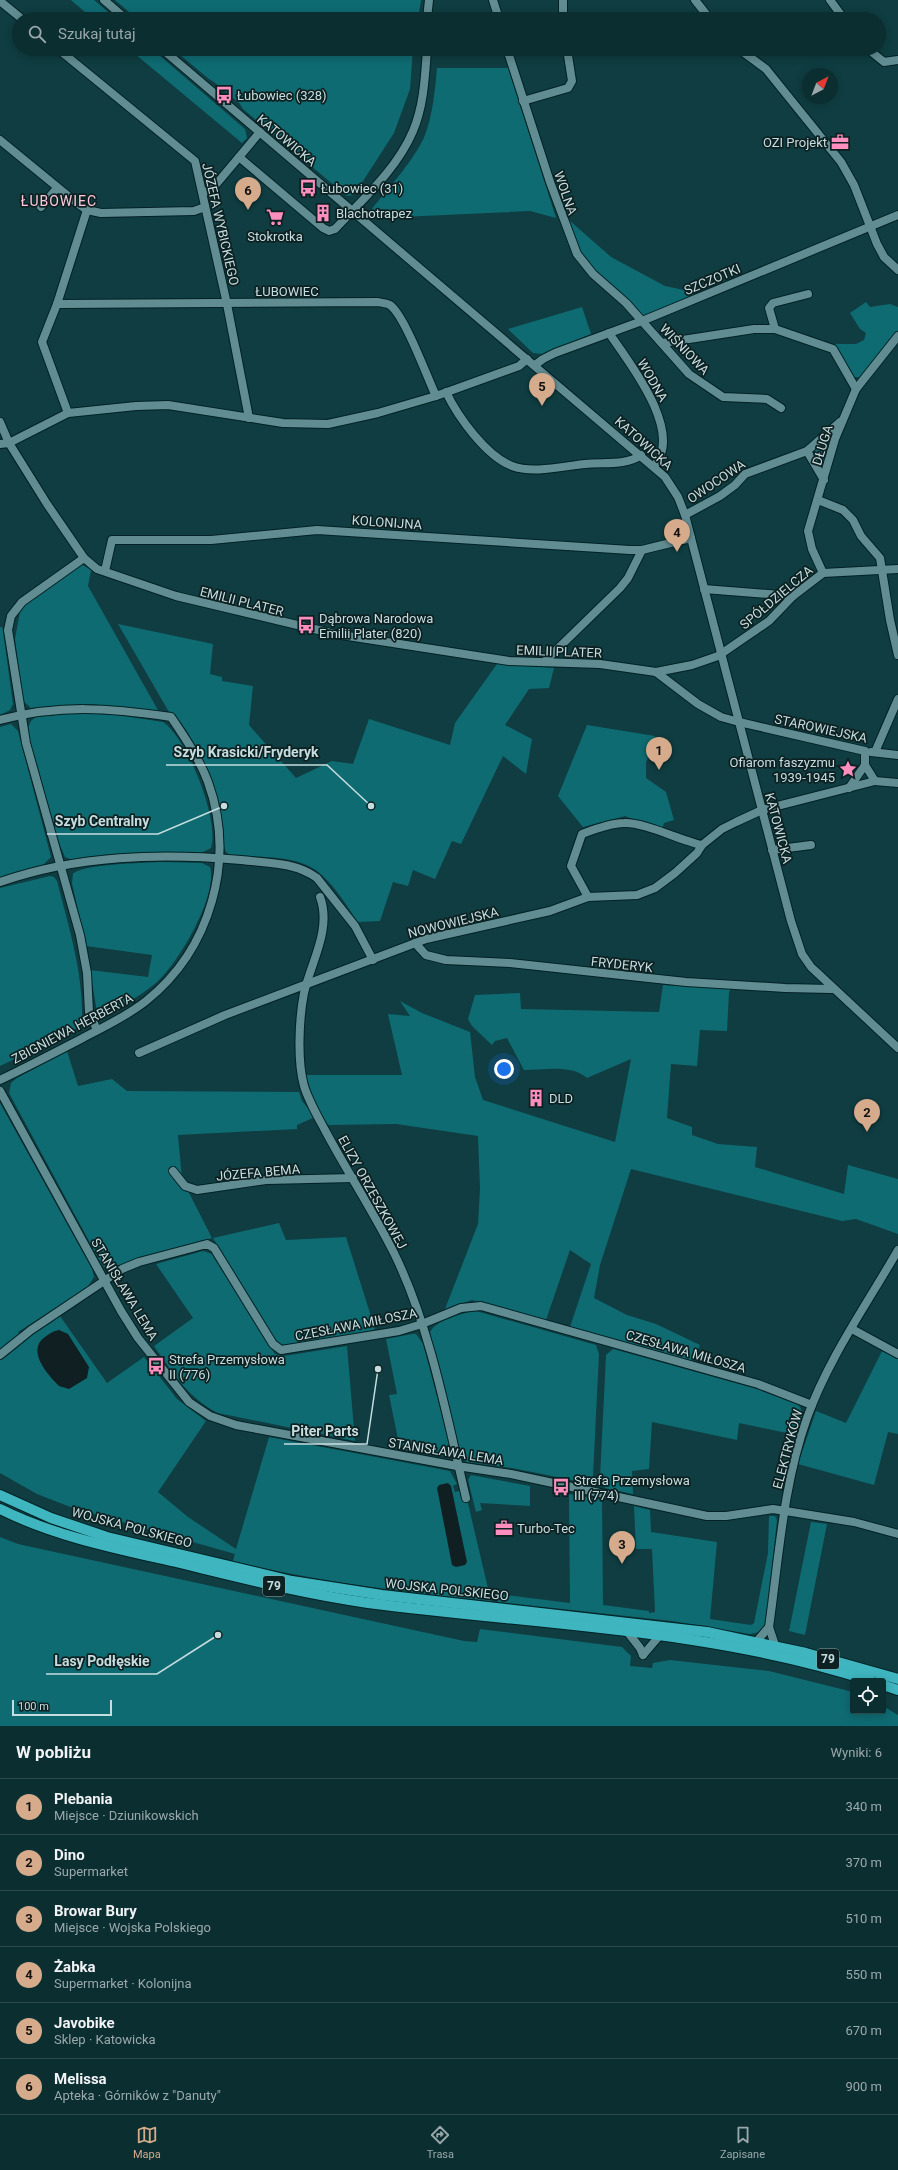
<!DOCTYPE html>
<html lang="pl">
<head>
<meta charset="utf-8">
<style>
  body { margin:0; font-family:Roboto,sans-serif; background:#143639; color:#f1f3f6 }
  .controls { position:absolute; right:12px; bottom:12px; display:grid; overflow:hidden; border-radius:4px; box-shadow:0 2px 10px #0003 }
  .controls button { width:36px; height:36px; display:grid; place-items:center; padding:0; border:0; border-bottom:1px solid #2b4a4d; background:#0b2e31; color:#f1f3f6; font:20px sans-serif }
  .compass { position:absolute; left:802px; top:68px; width:36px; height:36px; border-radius:50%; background:#0b2e31; box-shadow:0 2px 10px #0003; rotate:42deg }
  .scale { position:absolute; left:12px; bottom:10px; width:100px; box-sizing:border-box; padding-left:4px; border:2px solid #c6dddf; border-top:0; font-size:11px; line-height:14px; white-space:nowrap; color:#c6dddf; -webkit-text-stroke:3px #0e2122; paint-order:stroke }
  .you { position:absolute; left:504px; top:1069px; width:14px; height:14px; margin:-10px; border:3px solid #fff; border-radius:50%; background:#1a73e8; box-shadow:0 0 0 6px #1a73e833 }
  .badge { display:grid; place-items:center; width:26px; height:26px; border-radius:50%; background:#d6ab8b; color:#111; font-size:13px; font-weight:700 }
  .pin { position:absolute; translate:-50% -33px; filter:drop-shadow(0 1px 2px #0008) }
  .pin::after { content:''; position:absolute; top:21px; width:14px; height:12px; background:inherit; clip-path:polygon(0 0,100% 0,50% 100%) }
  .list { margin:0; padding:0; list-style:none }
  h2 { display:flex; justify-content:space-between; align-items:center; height:52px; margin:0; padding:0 16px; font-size:17px }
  h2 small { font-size:13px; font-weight:400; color:#9aa8ab }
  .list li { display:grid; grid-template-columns:26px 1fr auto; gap:12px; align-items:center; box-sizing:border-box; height:56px; padding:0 16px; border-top:1px solid #2b4a4d }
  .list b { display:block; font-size:15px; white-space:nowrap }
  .list p { margin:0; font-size:13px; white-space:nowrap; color:#9aa8ab }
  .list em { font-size:13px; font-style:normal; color:#9aa8ab }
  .icon { flex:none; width:22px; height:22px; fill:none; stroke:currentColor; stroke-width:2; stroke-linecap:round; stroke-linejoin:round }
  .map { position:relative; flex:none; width:898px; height:1726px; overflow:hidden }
  .search { position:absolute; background:#0b2e31; box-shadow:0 2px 10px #0003; left:12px; right:12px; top:12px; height:44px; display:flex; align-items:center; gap:10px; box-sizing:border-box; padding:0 14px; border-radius:22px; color:#9aa8ab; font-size:15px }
  .sheet { height:388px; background:#0b2e31 }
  nav { display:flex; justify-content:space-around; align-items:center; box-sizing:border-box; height:56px; border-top:1px solid #2b4a4d; background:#0b2e31; font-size:11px; color:#9aa8ab }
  nav a { display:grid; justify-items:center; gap:2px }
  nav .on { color:#d6ab8b }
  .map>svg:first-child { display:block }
</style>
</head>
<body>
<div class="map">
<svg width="898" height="1726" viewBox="0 0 898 1726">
  <rect width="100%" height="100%" fill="#0f3d41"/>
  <g fill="#0f6b72">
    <polygon points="71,0 94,0 116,19 93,19"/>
    <polygon points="115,0 421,0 418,19 137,19"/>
    <polygon points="129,49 152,49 245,129 247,138 242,143"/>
    <polygon points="173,49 413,49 410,89 394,133 354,195 347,196 243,109 240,104 214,82 209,79"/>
    <path d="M437,68H508L556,218L530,211L380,218L371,210C387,190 416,158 425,135C433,114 435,90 437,68Z"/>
    <polygon points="570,221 611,257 665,286 684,290 697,295 641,317 595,272 579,251 566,223"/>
    <polygon points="866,302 870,307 890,304 898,307 898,331 862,377 853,377 837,353 835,344 856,344 864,340 866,333 860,329 850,313"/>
    <polygon points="582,307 591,334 542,354 533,353 508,329"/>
    <polygon points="815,448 822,448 827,451 823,470 812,454 812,451"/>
    <polygon points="81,564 91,570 88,586 159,712 92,704 31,708 23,701 15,639 20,612 26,604"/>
    <path d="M118,624L213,644L210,674L222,677V681L253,686L249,725L296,778L332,761L353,764L369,719L450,745L455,723L497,664L554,668L549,688L529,689L505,725L532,739L526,774L503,756L461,844L452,841L435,879L413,870L408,886L393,882L380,921L358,922C346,905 334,884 317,871C295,854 257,858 230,855L226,852C220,839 223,821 220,806C215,787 187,718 169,712Z"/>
    <polygon points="0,627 2,627 3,631 13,704 10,710 0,715"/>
    <path d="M76,713L118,715L163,722C187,738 220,820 211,848L201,853H130L72,860L65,857L55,833L27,730L31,721L36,717Z"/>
    <polygon points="11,724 18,731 51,857 42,866 0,878 0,727"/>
    <polygon points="587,725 655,736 646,763 646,778 666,792 674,820 664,823 662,830 625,816 583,827 558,796"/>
    <path d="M161,862L202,863L210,867C218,896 179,962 157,982C148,990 137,997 127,1003C121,1007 110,1015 102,1015L97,1012L90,970L148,977L152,955L86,946L72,883L73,874C81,864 145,863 161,862Z"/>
    <path d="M50,876L54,877L57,881C69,928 84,975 82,1024L68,1034L0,1066V888Z"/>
    <path d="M663,985L731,989L729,992L727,1031L700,1030L697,1066L671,1064L667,1118L692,1127V1135L718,1144L757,1147L755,1167L844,1194L848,1165L898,1179V1234L856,1219L842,1221L631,1169L600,1265L594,1298L627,1315L656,1324L700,1345L692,1362L570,1327L591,1264L570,1250L546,1320L472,1300L445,1309L478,1224L480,1189L478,1136L396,1124L328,1125L314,1102L306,1075H402L388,1014L410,1016L400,1001L422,1013L470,1032L475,1077L483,1100L615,1142L631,1059L587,1078C572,1064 543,1070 524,1070L507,1038L495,1041L492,1045L472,1026L468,1019L475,995L520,993L521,1009L659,1012Z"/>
    <polygon points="67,1051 78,1086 112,1079 127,1091 299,1092 302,1101 315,1117 297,1125 297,1129 178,1135 182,1179 212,1238 154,1254 117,1268 108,1270 102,1265 9,1093 11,1083 17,1078"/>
    <path d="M0,1103L92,1269L94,1277L87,1288L18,1332L26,1339L60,1316L107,1383L144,1357L177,1399L206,1421L158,1492L188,1517L236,1549L269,1437L450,1471L457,1484L453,1486L455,1492L463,1490L466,1495L491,1601C404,1592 318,1582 233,1561L235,1554L73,1508L37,1494L0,1473Z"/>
    <polygon points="279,1223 286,1240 346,1237 375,1329 362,1334 285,1346 276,1341 213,1238"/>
    <path d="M203,1251L212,1254L214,1258L275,1354L284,1356L347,1346L355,1441L218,1413C187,1397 173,1373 154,1346L193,1318L156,1264Z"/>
    <path d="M476,1311L596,1345L599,1354L593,1476L587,1483L512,1468L467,1462L462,1459L430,1333C433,1321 465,1312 476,1311Z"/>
    <polygon points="412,1334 416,1334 423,1344 450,1446 446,1453 441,1456 400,1449 389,1395 397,1394 386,1339"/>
    <path d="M613,1349L757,1389L797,1404C807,1412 799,1425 796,1435L739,1423L737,1440L652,1422L649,1469L632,1471L633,1494L605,1488L600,1478L606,1355Z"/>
    <polygon points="882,1351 898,1359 898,1434 888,1432 874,1485 798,1464 816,1411 846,1423"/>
    <polygon points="471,1475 530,1486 530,1506 480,1503 482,1510 476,1512 468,1480"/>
    <polygon points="569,1494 602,1500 603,1605 649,1611 649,1613 655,1612 652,1549 636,1549 634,1506 650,1510 651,1532 717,1542 710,1619 751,1625 754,1623 768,1553 769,1516 775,1516 777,1520 766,1623 760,1632 750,1634 672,1621 498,1602 497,1594 570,1603"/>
    <polygon points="811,1522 827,1524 805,1635 789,1631"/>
    <polygon points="0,1537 18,1544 464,1641 477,1642 480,1629 622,1647 631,1656 630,1666 652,1668 653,1663 670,1660 769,1671 853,1692 853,1711 883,1711 883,1706 898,1715 898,1726 0,1726"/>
  </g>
  <g fill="#101f21">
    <path d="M59,1330L68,1334L89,1367L87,1378L69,1389L59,1386C47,1374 26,1350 45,1337C49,1334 53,1331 59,1330Z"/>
    <polygon points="448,1483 451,1486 467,1562 465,1565 456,1567 452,1565 437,1488 439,1485"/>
  </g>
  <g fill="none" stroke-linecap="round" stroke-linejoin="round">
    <g stroke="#002225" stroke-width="10">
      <g id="minor">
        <polyline points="493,0 499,19"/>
        <polyline points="695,0 710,19"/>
        <polyline points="830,0 844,19"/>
        <polyline points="0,1 22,19"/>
        <polyline points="427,19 429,0"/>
        <polyline points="563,19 563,0"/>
        <polyline points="58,49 195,161 227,304 249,418"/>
        <polyline points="507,49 550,182 577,254 593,274 626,303 689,374 723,397 767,399 781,408"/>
        <polyline points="739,49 766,69 841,162 854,185 877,244 884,257 898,270"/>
        <polyline points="868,49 884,62 898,60"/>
        <polyline points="523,101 568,88 572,81 567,49"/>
        <polyline points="0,140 78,204 87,210 101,213 194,211 205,207"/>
        <path d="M239,157L323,228L329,231L335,229C363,199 397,169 413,131C424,105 425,76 427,49"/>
        <polyline points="203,193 213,188 260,132"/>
        <polyline points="41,207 57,188"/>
        <path d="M57,304L378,302C381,303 387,303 390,305C405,316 427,377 436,396"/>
        <polyline points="775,329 769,308 773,303 808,294"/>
        <path d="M609,333C628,361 685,432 654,466"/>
        <polyline points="663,343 754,329 775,329 833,349 856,389"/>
        <polyline points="535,365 543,359 555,353 642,321 898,215"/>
        <path d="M446,392C458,417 486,456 512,466C533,474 564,466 585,464C603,462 626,466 641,455"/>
        <polyline points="68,413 42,342 57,304 87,210"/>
        <polyline points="0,422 9,443 47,504 84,558 97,569 176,596 335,634 509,661 600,664 656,672 698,704 721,717 739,722"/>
        <polyline points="0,444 9,443 68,413 136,406 168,405 283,423 328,424 378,413 436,396 519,366 527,359"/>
        <polyline points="807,451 824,480"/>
        <polyline points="818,500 843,510 853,520 861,536 880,558 890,620 898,655"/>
        <polyline points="685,515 720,496 735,485 745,474 807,451 840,422"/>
        <polyline points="84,558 22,602 11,616 8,630 26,743 80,935 87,973 89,1012 97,1030"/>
        <polyline points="105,571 112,540 211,540 317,530 630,550 642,550 691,538"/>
        <polyline points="823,573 812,549 808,531 835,439 856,389 898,336"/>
        <polyline points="704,589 793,596"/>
        <polyline points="544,662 620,588 628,578 642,550"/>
        <polyline points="656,672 692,665 718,656 769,621 793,596 823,573 898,569"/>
        <path d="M0,720C60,704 110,708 171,717C185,738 199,758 208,782C236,860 211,949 146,1001C126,1017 103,1027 81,1039C54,1053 27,1067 0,1080"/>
        <polyline points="871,752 898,755"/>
        <polyline points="875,752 898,699"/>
        <polyline points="849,788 865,765"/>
        <polyline points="772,850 811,845"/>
        <path d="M0,882C78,855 160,853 241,860C268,863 295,862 317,878L355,926L373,960"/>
        <path d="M320,897C332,929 311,962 304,993C299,1019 297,1061 304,1086C309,1102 318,1117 326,1132C348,1173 373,1211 394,1253C430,1326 447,1418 466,1498"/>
        <path d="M588,897L571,866L582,834C595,829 611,823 624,823C644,822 679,840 702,845"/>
        <polyline points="415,943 426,955 446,960 510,963 686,982 785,988 832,989"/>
        <polyline points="139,1053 225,1015 426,939 550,911 588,897 637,895 655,888 675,873 697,853 702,845 722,829 736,822 762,810 875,781"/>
        <polyline points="0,1091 121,1311 138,1338 189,1402 210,1416 236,1425 457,1466 511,1474 707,1516 726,1516 773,1509 854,1522 898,1534"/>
        <polyline points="173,1171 185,1186 197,1190 266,1180 353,1178"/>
        <polyline points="852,1329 898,1354"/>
        <polyline points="0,1355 31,1330 122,1269 139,1262 207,1244 214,1248 273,1344 281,1350 399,1331 422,1324 461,1308 481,1306 758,1384 812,1405"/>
        <polyline points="626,1630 640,1648 643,1655"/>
        <polyline points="757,1641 769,1627"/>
        <path d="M775,1645L769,1627C779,1557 783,1485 807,1418C828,1359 867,1304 898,1250"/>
        <polyline points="643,1655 661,1634"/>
      </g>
    </g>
    <g stroke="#002225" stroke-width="10">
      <g id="tertiary">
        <polyline points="104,0 126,19"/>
        <polyline points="162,49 665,477 678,497 685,515 791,921 802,954 811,967 898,1048"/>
        <polyline points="739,722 865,751 865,765 875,781 898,783"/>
      </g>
    </g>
    <g stroke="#002225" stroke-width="12">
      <g id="primary">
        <polyline points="0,1495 51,1518 107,1537 292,1581 382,1595 707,1632 806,1653 898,1679"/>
        <path d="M0,1509C56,1537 119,1549 180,1563C242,1578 304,1594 368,1603C537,1625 708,1628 871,1681"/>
        <polyline points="883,1685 898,1690"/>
      </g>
    </g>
    <use href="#minor" stroke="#618d92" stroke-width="8"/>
    <use href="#tertiary" stroke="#618d92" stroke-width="8"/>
    <use href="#primary" stroke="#3eb5bf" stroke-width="10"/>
  </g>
  <defs>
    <g id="bus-bare" transform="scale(1.38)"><path d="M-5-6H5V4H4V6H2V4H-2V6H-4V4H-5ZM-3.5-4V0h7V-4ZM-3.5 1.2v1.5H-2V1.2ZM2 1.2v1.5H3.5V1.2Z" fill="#fd8ebe" stroke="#0e2122" stroke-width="2.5" paint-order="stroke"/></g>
    <g id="office-bare" transform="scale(1.38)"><path d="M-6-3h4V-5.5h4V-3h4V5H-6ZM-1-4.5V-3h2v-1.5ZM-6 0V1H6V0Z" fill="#fd8ebe" stroke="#0e2122" stroke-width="2.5" paint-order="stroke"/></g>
    <g id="building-bare" transform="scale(1.38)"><path d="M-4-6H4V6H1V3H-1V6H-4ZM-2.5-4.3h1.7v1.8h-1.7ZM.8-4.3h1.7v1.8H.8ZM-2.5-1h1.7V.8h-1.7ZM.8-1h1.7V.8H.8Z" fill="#fd8ebe" stroke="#0e2122" stroke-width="2.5" paint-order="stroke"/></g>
    <g id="supermarket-bare" transform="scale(1.38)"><path d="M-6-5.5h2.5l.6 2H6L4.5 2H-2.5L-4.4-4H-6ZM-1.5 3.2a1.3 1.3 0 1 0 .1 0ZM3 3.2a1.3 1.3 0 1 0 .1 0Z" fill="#fd8ebe" stroke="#0e2122" stroke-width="2.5" paint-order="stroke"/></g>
    <g id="sight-bare" transform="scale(1.38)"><path d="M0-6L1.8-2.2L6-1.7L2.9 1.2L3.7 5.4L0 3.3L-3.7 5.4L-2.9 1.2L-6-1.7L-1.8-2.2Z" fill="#fd8ebe" stroke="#0e2122" stroke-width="2.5" paint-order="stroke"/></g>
  </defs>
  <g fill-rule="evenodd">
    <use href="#bus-bare" x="224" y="95"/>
    <use href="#office-bare" x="840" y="142"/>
    <use href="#bus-bare" x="308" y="188"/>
    <use href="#building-bare" x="323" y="213"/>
    <use href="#supermarket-bare" x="275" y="217"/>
    <use href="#bus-bare" x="306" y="625"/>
    <use href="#sight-bare" x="848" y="769"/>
    <use href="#building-bare" x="536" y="1098"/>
    <use href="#bus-bare" x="156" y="1366"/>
    <use href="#bus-bare" x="561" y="1487"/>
    <use href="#office-bare" x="504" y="1528"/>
  </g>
  <g text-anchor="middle" stroke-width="3.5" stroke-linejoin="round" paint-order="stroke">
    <g fill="#0e2122" stroke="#8fa5a6" stroke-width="1">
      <rect x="263" y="1576" width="22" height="20" rx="3"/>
      <rect x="817" y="1649" width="22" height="20" rx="3"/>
    </g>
    <g font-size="12" font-weight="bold" fill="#c6dddf">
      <text x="274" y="1590">79</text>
      <text x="828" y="1663">79</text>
    </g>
    <g font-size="13" fill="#c6dddf" stroke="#0e2122" text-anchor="start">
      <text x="237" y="100">Łubowiec (328)</text>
      <text x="827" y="147" text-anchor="end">OZI Projekt</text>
      <text x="321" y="193">Łubowiec (31)</text>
      <text x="336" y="218">Blachotrapez</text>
      <text x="275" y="241" text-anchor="middle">Stokrotka</text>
      <text x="319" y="623">Dąbrowa Narodowa<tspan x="319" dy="15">Emilii Plater (820)</tspan></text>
      <text x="835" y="767" text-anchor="end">Ofiarom faszyzmu<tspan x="835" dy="15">1939-1945</tspan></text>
      <text x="549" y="1103">DLD</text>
      <text x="169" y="1364">Strefa Przemysłowa<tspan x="169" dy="15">II (776)</tspan></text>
      <text x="574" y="1485">Strefa Przemysłowa<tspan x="574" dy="15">III (774)</tspan></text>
      <text x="517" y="1533">Turbo-Tec</text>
    </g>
    <g font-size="13" fill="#c6dddf" stroke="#0e2122">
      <text transform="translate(287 140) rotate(40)" y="5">KATOWICKA</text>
      <text transform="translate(566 193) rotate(71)" y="5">WOLNA</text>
      <text transform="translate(221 224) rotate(77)" y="5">JÓZEFA WYBICKIEGO</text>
      <text transform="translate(712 279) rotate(-23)" y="5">SZCZOTKI</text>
      <text x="287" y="296">ŁUBOWIEC</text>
      <text transform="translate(685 349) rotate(46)" y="5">WIŚNIOWA</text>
      <text transform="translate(653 380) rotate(60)" y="5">WODNA</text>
      <text transform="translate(644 443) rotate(42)" y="5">KATOWICKA</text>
      <text transform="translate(822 445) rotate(-73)" y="5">DŁUGA</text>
      <text transform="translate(716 481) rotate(-34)" y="5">OWOCOWA</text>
      <text transform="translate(387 522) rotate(4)" y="5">KOLONIJNA</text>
      <text transform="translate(776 597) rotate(-40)" y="5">SPÓŁDZIELCZA</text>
      <text transform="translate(242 601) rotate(14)" y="5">EMILII PLATER</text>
      <text transform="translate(559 651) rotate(2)" y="5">EMILII PLATER</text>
      <text transform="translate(821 728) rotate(12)" y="5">STAROWIEJSKA</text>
      <text transform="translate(779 828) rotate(75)" y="5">KATOWICKA</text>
      <text transform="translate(453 922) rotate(-14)" y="5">NOWOWIEJSKA</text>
      <text transform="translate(622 964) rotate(6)" y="5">FRYDERYK</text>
      <text transform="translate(72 1028) rotate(-28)" y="5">ZBIGNIEWA HERBERTA</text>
      <text transform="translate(258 1172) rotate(-5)" y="5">JÓZEFA BEMA</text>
      <text transform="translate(373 1192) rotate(61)" y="5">ELIZY ORZESZKOWEJ</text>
      <text transform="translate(125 1289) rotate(59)" y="5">STANISŁAWA LEMA</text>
      <text transform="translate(356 1324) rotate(-11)" y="5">CZESŁAWA MIŁOSZA</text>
      <text transform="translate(686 1351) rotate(16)" y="5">CZESŁAWA MIŁOSZA</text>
      <text transform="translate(787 1449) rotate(-75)" y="5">ELEKTRYKÓW</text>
      <text transform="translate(446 1451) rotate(9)" y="5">STANISŁAWA LEMA</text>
      <text transform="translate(132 1527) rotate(15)" y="5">WOJSKA POLSKIEGO</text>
      <text transform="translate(447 1589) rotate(6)" y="5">WOJSKA POLSKIEGO</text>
    </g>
    <g font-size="14" letter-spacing="1" fill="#fac9dc" stroke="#0e2122">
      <text x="59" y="206">ŁUBOWIEC</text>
    </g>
  </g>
  <path fill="none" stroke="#c6dddf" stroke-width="1.5" d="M371 806L327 765H166M224 806L158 834H47M378 1369L367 1444H284M218 1635L157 1674H46"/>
  <g fill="#c6dddf" stroke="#0e2122" stroke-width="1.5">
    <circle cx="371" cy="806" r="4"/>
    <circle cx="224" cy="806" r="4"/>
    <circle cx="378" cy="1369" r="4"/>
    <circle cx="218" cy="1635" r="4"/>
  </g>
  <g font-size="14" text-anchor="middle" font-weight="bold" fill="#c6dddf" stroke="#0e2122" stroke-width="3.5" stroke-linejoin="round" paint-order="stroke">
    <text x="246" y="757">Szyb Krasicki/Fryderyk</text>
    <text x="102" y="826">Szyb Centralny</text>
    <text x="325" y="1436">Piter Parts</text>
    <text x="102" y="1666">Lasy Podłęskie</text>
  </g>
</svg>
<div class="controls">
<button><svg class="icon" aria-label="locate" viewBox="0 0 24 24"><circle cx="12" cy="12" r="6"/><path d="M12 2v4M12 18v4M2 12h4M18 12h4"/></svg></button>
</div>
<svg class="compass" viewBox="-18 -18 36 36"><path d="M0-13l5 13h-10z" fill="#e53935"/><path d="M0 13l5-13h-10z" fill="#9aa8ab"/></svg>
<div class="scale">100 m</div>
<div class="you"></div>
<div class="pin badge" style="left:659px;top:770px">1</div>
<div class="pin badge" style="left:867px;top:1132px">2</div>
<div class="pin badge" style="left:622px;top:1564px">3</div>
<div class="pin badge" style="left:677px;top:552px">4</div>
<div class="pin badge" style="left:542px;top:406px">5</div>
<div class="pin badge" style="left:248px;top:210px">6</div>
<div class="search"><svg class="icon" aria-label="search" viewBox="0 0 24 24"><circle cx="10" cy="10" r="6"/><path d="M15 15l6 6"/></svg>Szukaj tutaj</div>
</div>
<section class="sheet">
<h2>W pobliżu<small>Wyniki: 6</small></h2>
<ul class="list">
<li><span class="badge">1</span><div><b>Plebania</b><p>Miejsce · Dziunikowskich</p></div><em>340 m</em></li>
<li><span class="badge">2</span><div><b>Dino</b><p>Supermarket</p></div><em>370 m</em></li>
<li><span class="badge">3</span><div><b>Browar Bury</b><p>Miejsce · Wojska Polskiego</p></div><em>510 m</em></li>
<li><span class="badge">4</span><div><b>Żabka</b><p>Supermarket · Kolonijna</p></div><em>550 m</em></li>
<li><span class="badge">5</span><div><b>Javobike</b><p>Sklep · Katowicka</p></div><em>670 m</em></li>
<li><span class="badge">6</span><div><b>Melissa</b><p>Apteka · Górników z &quot;Danuty&quot;</p></div><em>900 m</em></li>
</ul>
</section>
<nav>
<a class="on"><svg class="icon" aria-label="map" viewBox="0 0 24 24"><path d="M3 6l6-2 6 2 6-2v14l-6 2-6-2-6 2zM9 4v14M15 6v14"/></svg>Mapa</a>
<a><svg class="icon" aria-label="directions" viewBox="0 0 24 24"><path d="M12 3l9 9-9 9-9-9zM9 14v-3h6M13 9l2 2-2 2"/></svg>Trasa</a>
<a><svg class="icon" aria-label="saved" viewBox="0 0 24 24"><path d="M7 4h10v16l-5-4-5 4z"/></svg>Zapisane</a>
</nav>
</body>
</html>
